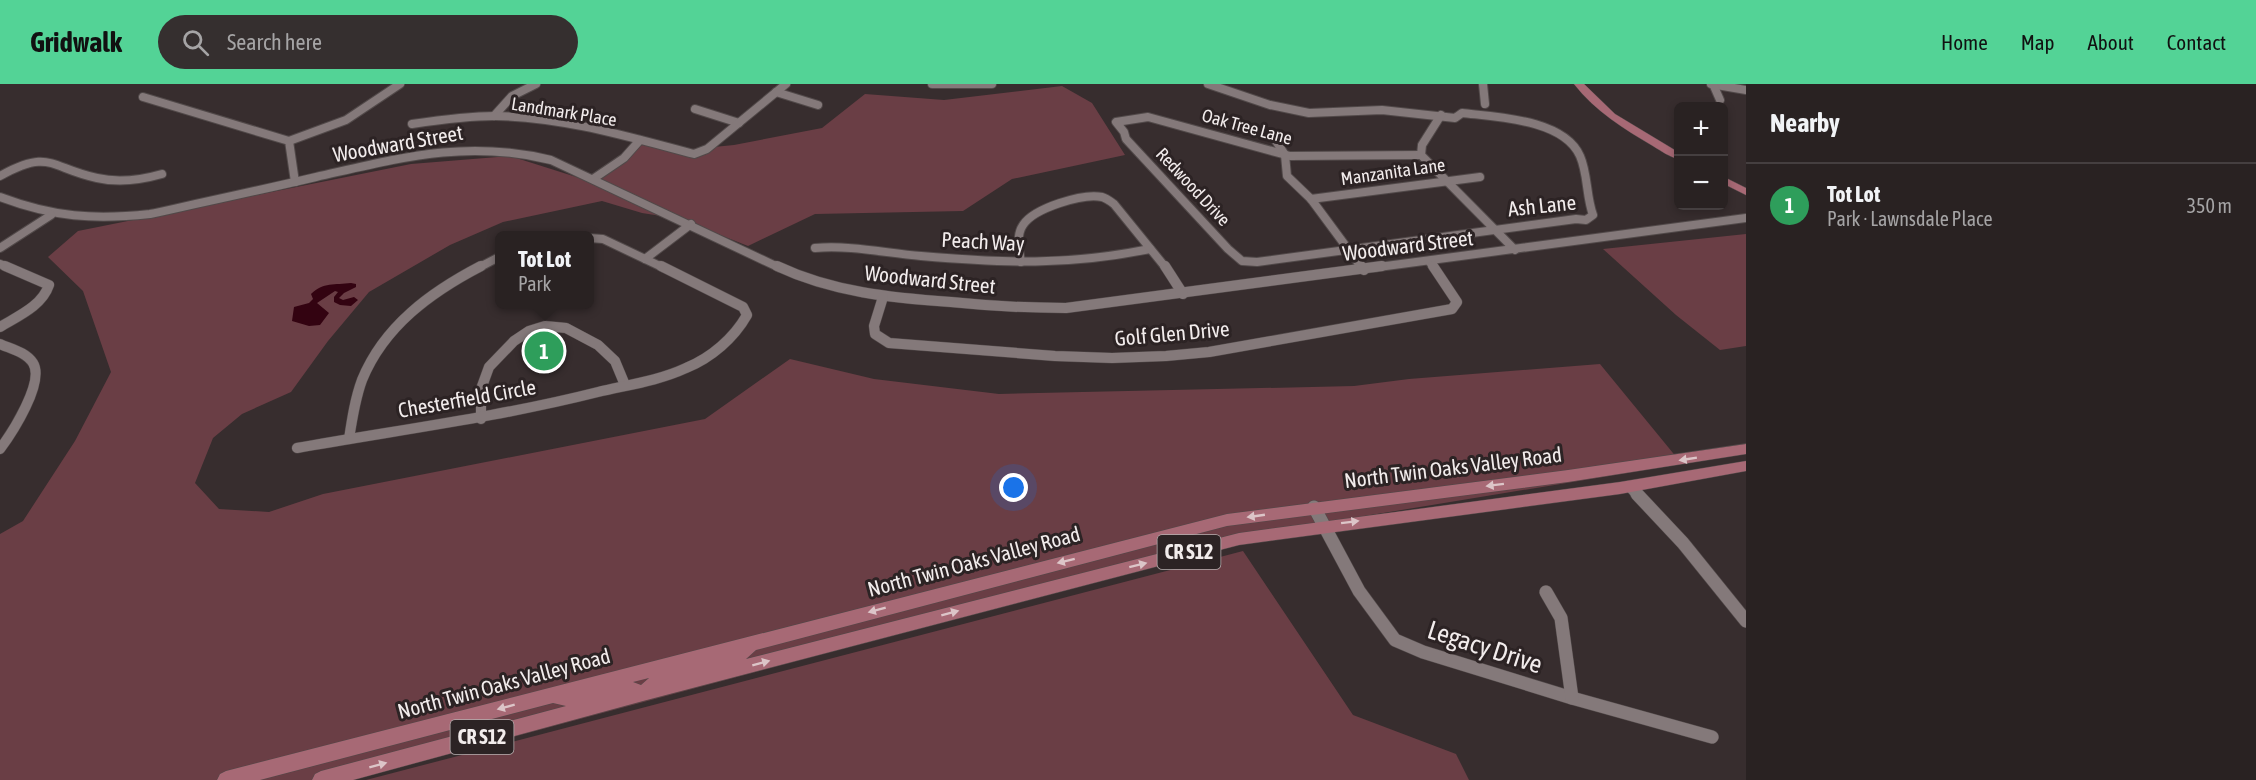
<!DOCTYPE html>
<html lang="en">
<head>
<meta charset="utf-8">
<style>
  body { margin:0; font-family:"Asap Condensed",sans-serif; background:#352f2f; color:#f1f3f6 }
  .controls { position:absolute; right:18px; top:18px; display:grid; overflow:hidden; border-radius:9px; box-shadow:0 3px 9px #0003 }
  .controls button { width:54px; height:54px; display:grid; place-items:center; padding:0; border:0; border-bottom:2px solid #453f40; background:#292222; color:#f1f3f6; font:30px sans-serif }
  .you { position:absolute; left:1014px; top:404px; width:21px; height:21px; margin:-15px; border:4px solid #fff; border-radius:50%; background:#1a73e8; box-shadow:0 0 0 9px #1a73e833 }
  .badge { display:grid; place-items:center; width:39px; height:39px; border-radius:50%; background:#53d396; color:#fff; font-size:20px; font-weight:700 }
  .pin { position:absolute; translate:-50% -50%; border:3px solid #fff; box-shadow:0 2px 6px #0006 }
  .popup { position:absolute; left:495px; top:147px; width:99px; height:78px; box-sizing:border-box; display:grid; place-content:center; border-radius:9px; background:#292222; filter:drop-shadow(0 2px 4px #0005); font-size:20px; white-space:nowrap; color:#a5a4a5 }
  .popup b { font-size:22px; color:#f1f3f6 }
  .popup::after { content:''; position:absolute; left:50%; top:100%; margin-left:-12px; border:12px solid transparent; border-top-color:#292222 }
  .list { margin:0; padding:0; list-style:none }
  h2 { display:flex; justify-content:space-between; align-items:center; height:78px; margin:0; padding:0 24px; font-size:26px }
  h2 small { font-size:20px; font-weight:400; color:#a5a4a5 }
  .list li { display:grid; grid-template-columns:39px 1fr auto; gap:18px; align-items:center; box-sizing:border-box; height:84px; padding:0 24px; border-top:2px solid #453f40 }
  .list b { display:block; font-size:22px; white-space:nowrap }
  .list p { margin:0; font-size:20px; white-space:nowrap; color:#a5a4a5 }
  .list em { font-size:20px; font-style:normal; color:#a5a4a5 }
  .icon { flex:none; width:33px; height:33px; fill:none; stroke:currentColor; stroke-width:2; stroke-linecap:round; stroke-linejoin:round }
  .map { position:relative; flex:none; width:1746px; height:696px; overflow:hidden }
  header { display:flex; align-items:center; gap:36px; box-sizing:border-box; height:84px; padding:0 30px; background:#53d396; color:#111 }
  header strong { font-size:28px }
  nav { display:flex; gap:33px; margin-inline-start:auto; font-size:21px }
  .search { width:420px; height:54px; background:#352f2f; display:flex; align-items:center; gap:15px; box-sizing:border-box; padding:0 21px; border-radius:33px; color:#a5a4a5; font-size:22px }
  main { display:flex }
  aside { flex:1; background:#292222 }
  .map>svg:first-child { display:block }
</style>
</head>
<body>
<header>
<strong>Gridwalk</strong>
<div class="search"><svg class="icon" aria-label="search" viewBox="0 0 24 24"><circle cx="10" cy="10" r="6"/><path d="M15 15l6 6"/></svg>Search here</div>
<nav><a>Home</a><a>Map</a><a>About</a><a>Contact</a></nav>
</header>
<main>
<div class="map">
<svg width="1746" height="696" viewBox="0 0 1746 696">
  <rect width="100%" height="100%" fill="#372d2e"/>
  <g fill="#6a3e45">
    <polygon points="1062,2 1092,19 1125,71 1012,95 963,127 815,130 748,162 680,135 642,129 602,117 503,138 450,161 369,208 328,257 291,308 242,330 213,354 195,399 219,425 269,428 323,410 705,335 790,275 874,295 999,310 1354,302 1409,295 1600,280 1682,380 1237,453 819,571 352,696 0,696 0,450 23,437 75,357 111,288 83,207 48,173 78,147 411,80 510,72 611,104 593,95 640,57 683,66 734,61 822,44 865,10 944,16"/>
    <polygon points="1746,150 1746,262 1720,266 1676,231 1603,165"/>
    <polygon points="1243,467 1353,631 1456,670 1469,696 366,696"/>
  </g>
  <path fill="#330311" d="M351,199L356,200V203L344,209L339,214L343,216L354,213L358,216L351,222L340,221L334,218V213L338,208L335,207L317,219L329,229L320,241L309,242L292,237L294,223L309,219L313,215L311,210C323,198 335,201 351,199Z"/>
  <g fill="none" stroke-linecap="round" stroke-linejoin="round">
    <g stroke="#514949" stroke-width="10">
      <g id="minor-far2">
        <polyline points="932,0 992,0"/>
        <path d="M1208,0L1270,21L1309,29L1382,26L1455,34L1462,29C1496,33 1564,35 1580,72C1588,90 1586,112 1593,131L1586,136L1576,135L1257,178L1242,177L1228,165L1126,55L1124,48L1116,38L1148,33L1290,72L1421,71"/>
        <polyline points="1483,0 1485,20"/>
        <polyline points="1711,0 1746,6"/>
        <polyline points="1713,0 1720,16"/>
        <polyline points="776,8 818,21"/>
        <polyline points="143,13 289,57 295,98"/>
        <polyline points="695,25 739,39"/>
        <polyline points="1441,31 1422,61 1421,71 1515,166"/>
        <polyline points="494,32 512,12 536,0"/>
        <path d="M412,40C439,36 467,32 495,32C563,33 629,53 694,70L707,65L786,0"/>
        <polyline points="289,57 346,36 400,0"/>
        <polyline points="1276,57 1285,71 1287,92 1311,115 1362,184"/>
        <path d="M0,92C50,64 50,84 97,94C119,99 141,96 162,90"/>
        <polyline points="593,95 624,74 640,56"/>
        <path d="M0,113C53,133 94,136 150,130C205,118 261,106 316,93C400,74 465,55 551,76L780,184"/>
        <polyline points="1311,115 1480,93"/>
        <polyline points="589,154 603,155 664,184"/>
        <polyline points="0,164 51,131"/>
        <path d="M815,164C851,161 885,169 921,172C1004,179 1067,182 1150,165"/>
        <polyline points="645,175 691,140"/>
        <polyline points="1429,177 1434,184"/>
        <path d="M1021,178C1019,166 1016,151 1023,141C1034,124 1083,109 1102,113C1106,114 1110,117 1114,120L1166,184"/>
        <polyline points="0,180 9,184"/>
        <polyline points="478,184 499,173"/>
        <polyline points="1371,184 1746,134"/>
      </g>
    </g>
    <g stroke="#514949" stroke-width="11">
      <g id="minor-far1">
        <path d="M777,182C832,208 892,214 951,218C990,222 1028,224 1066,224L1382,182"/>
        <polyline points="1165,182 1183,210"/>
        <polyline points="1361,182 1364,186"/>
        <polyline points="883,213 874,242 875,250 889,259 1055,272 1112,274 1166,272 1209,268 1452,225 1457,218 1433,182"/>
        <path d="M0,243C18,232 42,222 49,201L5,182"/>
        <path d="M0,260C11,265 26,268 33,279C45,298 12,349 0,365"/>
        <polyline points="481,335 481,305 489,283 514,257 529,247 545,242 566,244 598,261 615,277 625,301"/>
        <path d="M349,355C352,335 355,315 362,296C384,242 431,208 481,182"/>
        <path d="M297,364C398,346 499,333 598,308C627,301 658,297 686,284C711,274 734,254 747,231L743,223L661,182"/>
        <polyline points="1629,402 1638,412"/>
      </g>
    </g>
    <g stroke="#514949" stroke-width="14">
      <g id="minor">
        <polyline points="1637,410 1683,459 1746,537"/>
        <polyline points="1314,423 1359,507 1395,556 1423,568 1572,614 1712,653"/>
        <polyline points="1546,508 1561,534 1572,614"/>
      </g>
    </g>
    <g stroke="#514949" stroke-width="1">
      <g id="major">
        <path d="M1574,0H1584L1615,30L1678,68V75C1670,73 1661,67 1653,62C1624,45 1595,27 1574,0Z"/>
        <polygon points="1724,93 1746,104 1746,111 1724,100"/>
        <path d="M1746,360V370L1568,398L1227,442L756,566L746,575L1239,449L1620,398L1746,377V387L1620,410L1239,461L643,617L353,696H312L315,690L321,687L566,622L553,619L260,696H217L220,690L226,687L1227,430L1568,386ZM649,594L641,601L633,598Z"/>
      </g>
    </g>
    <use href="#minor-far2" stroke="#84797a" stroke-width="8"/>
    <use href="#minor-far1" stroke="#84797a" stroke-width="10"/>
    <use href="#minor" stroke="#84797a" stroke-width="13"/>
    <use href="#major" fill="#a76975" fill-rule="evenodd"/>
  </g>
  <defs><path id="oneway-solid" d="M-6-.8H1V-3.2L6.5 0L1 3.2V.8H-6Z" transform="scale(1.5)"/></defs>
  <g fill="#dcc5c8">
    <use href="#oneway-solid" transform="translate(1688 375) rotate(171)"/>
    <use href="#oneway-solid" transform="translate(1495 401) rotate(173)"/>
    <use href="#oneway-solid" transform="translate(1256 432) rotate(172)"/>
    <use href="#oneway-solid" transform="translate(1350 438) rotate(-7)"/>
    <use href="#oneway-solid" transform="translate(1066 477) rotate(166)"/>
    <use href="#oneway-solid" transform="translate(1138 481) rotate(-14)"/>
    <use href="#oneway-solid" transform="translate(877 526) rotate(165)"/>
    <use href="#oneway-solid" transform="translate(950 529) rotate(-15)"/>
    <use href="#oneway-solid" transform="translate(761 579) rotate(-15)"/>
    <use href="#oneway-solid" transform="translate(506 623) rotate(165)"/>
    <use href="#oneway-solid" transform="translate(378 681) rotate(-15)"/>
  </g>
  <g text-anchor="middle" stroke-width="6" stroke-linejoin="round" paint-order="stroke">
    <g font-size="18" fill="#f2ecec" stroke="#2c2324">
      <text transform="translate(564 28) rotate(9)" y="6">Landmark Place</text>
      <text transform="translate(1247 43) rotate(15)" y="6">Oak Tree Lane</text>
      <text transform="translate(1393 88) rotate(-8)" y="6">Manzanita Lane</text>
      <text transform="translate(1193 103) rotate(47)" y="6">Redwood Drive</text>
    </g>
    <g fill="#2c2324" stroke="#b7b0b0" stroke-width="1.5">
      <rect x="1157.5" y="451" width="63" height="34" rx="4.5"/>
      <rect x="450.5" y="636" width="63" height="34" rx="4.5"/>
    </g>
    <g font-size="20" font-weight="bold" fill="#f2ecec">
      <text x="1189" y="475">CR S12</text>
      <text x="482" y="660">CR S12</text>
    </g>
    <g font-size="21" fill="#f2ecec" stroke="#2c2324">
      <text transform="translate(398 60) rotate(-10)" y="7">Woodward Street</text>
      <text transform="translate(1542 122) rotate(-6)" y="7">Ash Lane</text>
      <text transform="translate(983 158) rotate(3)" y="7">Peach Way</text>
      <text transform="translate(1408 162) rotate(-7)" y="7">Woodward Street</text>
      <text transform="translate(930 196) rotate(6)" y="7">Woodward Street</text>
      <text transform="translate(1172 250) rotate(-5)" y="7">Golf Glen Drive</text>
      <text transform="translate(467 315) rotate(-10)" y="7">Chesterfield Circle</text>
      <text transform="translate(1453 384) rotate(-7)" y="7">North Twin Oaks Valley Road</text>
      <text transform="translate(974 478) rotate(-15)" y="7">North Twin Oaks Valley Road</text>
      <text transform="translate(504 600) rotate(-15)" y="7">North Twin Oaks Valley Road</text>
    </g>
    <g font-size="26" fill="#f2ecec" stroke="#2c2324">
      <text transform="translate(1485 563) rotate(18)" y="9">Legacy Drive</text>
    </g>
  </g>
</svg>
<div class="controls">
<button>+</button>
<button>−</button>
</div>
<div class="you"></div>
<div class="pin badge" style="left:544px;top:267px;background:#2e9e5b">1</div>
<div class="popup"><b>Tot Lot</b>Park</div>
</div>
<aside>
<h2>Nearby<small></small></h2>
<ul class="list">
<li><span class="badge" style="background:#2e9e5b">1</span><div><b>Tot Lot</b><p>Park · Lawnsdale Place</p></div><em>350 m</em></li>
</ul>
</aside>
</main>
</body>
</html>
